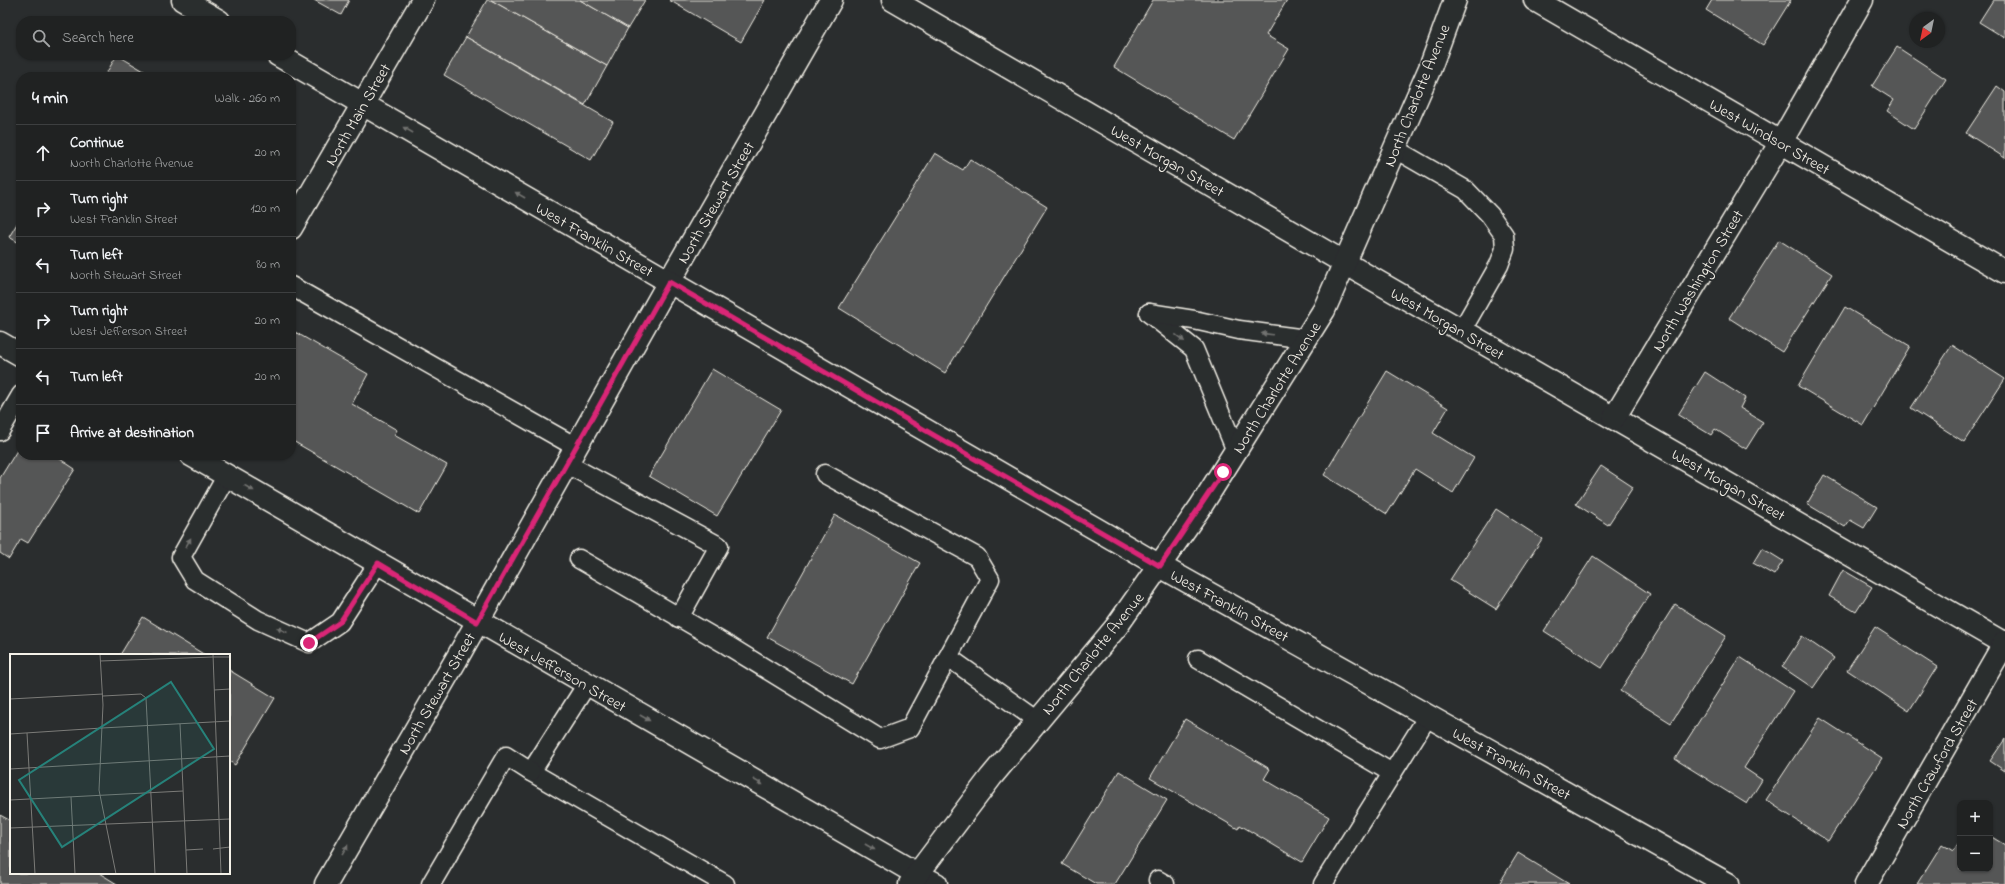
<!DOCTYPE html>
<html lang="en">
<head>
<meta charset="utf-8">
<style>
  body { margin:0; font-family:"Indie Flower",sans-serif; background:#282a2a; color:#f1f3f6 }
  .controls { position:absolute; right:12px; bottom:12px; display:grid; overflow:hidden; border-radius:8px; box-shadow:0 1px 3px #0004 }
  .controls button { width:36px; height:36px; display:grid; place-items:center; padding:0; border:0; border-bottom:1px solid #3d3f40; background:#202222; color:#f1f3f6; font:20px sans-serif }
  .compass { position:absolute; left:1909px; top:12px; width:36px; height:36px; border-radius:50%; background:#202222; box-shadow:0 1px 3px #0004; rotate:213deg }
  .stop { position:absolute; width:12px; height:12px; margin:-9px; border:3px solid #db2777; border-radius:50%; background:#fff }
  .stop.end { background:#db2777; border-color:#fff; box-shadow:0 1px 4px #0008 }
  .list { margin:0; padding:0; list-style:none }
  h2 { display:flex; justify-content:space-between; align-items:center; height:52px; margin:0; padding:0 16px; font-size:17px }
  h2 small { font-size:13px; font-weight:400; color:#a2a4a5 }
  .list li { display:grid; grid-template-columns:26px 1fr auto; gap:12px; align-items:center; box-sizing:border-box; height:56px; padding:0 16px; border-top:1px solid #3d3f40 }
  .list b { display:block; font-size:15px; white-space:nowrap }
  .list p { margin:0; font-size:13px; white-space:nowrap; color:#a2a4a5 }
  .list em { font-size:13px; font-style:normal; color:#a2a4a5 }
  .icon { flex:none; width:22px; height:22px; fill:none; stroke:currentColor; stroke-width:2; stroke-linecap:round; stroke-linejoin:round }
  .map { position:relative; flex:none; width:2005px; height:884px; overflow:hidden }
  .search { position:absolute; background:#202222; box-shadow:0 1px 3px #0004; left:16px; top:16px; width:280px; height:44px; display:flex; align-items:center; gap:10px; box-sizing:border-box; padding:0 14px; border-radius:16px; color:#a2a4a5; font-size:15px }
  .panel { position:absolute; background:#202222; box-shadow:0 1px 3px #0004; left:16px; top:72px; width:280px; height:388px; border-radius:16px }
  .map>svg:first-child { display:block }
</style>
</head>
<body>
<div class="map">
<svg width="2005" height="884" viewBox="0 0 2005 884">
  <rect width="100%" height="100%" fill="#2a2d2e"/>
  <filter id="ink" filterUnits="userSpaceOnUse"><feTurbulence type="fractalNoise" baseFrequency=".025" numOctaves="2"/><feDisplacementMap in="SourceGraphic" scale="8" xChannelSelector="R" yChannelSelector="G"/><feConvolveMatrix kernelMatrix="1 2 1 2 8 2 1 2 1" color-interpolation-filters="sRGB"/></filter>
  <g filter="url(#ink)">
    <g fill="#555756" stroke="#f4f1e8">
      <polygon points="314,0 349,0 341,15"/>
      <polygon points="487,0 491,0 607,66 585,105 466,37"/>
      <polygon points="491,0 580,0 628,28 607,66"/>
      <polygon points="580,0 645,0 628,28"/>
      <polygon points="669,0 765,0 741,42"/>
      <polygon points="1153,0 1287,0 1266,35 1289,49 1234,140 1114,67"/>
      <polygon points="1712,0 1791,0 1763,45 1706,10"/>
      <polygon points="1993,0 2005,0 2005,38 1979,22"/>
      <polygon points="466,37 613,122 591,160 444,75"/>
      <polygon points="1897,47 1946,79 1914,129 1887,111 1894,100 1872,86"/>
      <polygon points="117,55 154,77 104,77"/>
      <polygon points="1997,86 2005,92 2005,158 1966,133"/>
      <polygon points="935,153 963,170 970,159 1047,207 945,373 839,308"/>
      <polygon points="21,217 21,244 9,237"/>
      <polygon points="1779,240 1832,274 1782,352 1729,318"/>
      <polygon points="1845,307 1910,346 1863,425 1798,386"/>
      <polygon points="295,332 368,374 352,404 397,430 394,435 447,465 419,514 291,440 291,338"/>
      <polygon points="1952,345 2005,379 1964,442 1911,408"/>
      <polygon points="712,369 781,410 717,516 649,476"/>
      <polygon points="1387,371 1448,408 1433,433 1474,458 1453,493 1415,469 1387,514 1324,475"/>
      <polygon points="1705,372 1745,398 1740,408 1763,422 1746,449 1715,429 1711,435 1678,415"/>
      <polygon points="21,444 21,455 54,455 75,469 28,543 21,539 9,559 0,553 0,478"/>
      <polygon points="1601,466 1633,487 1608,525 1576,504"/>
      <polygon points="1824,475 1877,507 1864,528 1850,520 1845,527 1807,504"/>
      <polygon points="1496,509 1542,539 1496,609 1450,580"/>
      <polygon points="835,515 920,563 852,684 767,637"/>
      <polygon points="1762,548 1783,561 1774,575 1753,563"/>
      <polygon points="1593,556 1650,594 1602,668 1544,631"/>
      <polygon points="1843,570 1872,587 1856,612 1829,596"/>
      <polygon points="1675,604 1726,636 1671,723 1620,691"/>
      <polygon points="143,617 205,655 120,655"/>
      <polygon points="1875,627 1937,667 1909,711 1847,670"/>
      <polygon points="1802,636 1834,658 1813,688 1782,667"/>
      <polygon points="1740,657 1793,691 1744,768 1762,780 1747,804 1675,759"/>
      <polygon points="229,670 275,698 235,765 229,761"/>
      <polygon points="1820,718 1882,758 1828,841 1766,800"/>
      <polygon points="1185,719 1270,769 1264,779 1329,817 1302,862 1240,825 1238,829 1150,778"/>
      <polygon points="2005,739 2005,771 1990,761"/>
      <polygon points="1119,771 1167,800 1115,884 1096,884 1062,864"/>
      <polygon points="0,815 11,821 11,873 99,873 117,884 0,884"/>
      <polygon points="1990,836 2005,845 2005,884 1917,884 1942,844 1953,851 1960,841 1960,869 1990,869"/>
      <polygon points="1518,853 1569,884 1499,884"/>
    </g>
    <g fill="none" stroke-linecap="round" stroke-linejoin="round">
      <g stroke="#f4f1e8" stroke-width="21">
        <g id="lane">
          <polyline points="1395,149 1466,190 1490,215 1504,235 1505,249 1499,265 1462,330"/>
          <polyline points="291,286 576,447"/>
          <polyline points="1149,313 1194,349 1236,451"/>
          <polyline points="1149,313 1194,320 1239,330 1306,339"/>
          <polyline points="0,431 21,395"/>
          <polyline points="567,464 719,546 679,618"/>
          <polyline points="825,474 977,557 990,579 948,657 1038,721"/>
          <polyline points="227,475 181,557 195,580 258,620 309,643 340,622 378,563"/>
          <polyline points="579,559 727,645 880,739 910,728 948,657"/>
          <polyline points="1198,659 1392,773"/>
          <polyline points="587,684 531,772 725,884"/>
          <polyline points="1158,880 1165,884"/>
          <polyline points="431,884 506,756 531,772"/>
          <polyline points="1323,884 1428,716"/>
        </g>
      </g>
      <g stroke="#f4f1e8" stroke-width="25">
        <g id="street">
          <polyline points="893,0 1345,263 2005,644"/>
          <polyline points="1535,0 2005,272"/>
          <polyline points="291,228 423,0"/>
          <polyline points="1614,418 1781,142 1862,0"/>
          <polyline points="917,874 936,884"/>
          <polyline points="326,884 456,660 669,282 831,0"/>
          <polyline points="1866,884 2005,642"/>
        </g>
      </g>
      <g stroke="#f4f1e8" stroke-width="25">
        <g id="secondary">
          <polyline points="183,0 219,21"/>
          <polyline points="278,55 1160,566 1728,884"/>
          <polyline points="0,343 21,355"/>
          <polyline points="191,455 917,874"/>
          <polyline points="910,884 991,777 1117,626 1201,506 1324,310 1430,68 1455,0"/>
        </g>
      </g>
      <use href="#lane" stroke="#2a2d2e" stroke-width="18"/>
      <use href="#street" stroke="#2a2d2e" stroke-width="22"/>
      <use href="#secondary" stroke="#2a2d2e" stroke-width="22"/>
    </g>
    <defs><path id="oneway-solid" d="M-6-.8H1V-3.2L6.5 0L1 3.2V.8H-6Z"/></defs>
    <g fill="#71726f">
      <use href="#oneway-solid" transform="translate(408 130) rotate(-150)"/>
      <use href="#oneway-solid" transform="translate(520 195) rotate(-150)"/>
      <use href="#oneway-solid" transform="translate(1267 334) rotate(-173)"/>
      <use href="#oneway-solid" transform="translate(1180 338) rotate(38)"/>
      <use href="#oneway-solid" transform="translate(249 488) rotate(30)"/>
      <use href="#oneway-solid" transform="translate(188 543) rotate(-60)"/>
      <use href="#oneway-solid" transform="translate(282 630) rotate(-156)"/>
      <use href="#oneway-solid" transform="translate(645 718) rotate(30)"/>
      <use href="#oneway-solid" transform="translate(758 782) rotate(30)"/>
      <use href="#oneway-solid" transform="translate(870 847) rotate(30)"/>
      <use href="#oneway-solid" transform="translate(345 850) rotate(-60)"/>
    </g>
  </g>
  <g fill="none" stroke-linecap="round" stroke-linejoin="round" filter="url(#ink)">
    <polyline stroke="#db2777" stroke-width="5" points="309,643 340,622 378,563 477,622 669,282 1160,566 1223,472"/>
  </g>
  <g text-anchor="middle" stroke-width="4" stroke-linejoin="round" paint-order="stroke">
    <g font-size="16" fill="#f4f1e8" stroke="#2a2d2e">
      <text transform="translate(1416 95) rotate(-68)" y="6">North Charlotte Avenue</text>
      <text transform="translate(357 114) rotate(-60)" y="6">North Main Street</text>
      <text transform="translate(1770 136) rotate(30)" y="6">West Windsor Street</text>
      <text transform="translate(1168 160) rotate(30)" y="6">West Morgan Street</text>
      <text transform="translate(715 202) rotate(-60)" y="6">North Stewart Street</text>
      <text transform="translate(595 239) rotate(30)" y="6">West Franklin Street</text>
      <text transform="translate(1697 280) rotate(-59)" y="6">North Washington Street</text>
      <text transform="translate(1448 323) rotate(30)" y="6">West Morgan Street</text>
      <text transform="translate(1276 387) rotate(-58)" y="6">North Charlotte Avenue</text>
      <text transform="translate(1729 484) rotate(30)" y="6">West Morgan Street</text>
      <text transform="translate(1230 605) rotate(29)" y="6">West Franklin Street</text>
      <text transform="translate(1092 653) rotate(-51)" y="6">North Charlotte Avenue</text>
      <text transform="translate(563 671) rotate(30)" y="6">West Jefferson Street</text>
      <text transform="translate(436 693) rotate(-60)" y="6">North Stewart Street</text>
      <text transform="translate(1512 763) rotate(29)" y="6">West Franklin Street</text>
      <text transform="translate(1936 763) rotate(-60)" y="6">North Crawford Street</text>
    </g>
  </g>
  <g transform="translate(10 654)">
    <rect width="220" height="220" fill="#2a2d2e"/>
    <path fill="none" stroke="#7b7b78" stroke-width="1" d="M90,0L93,51L89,136L106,220M203,0L211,220M203,3H220M90,7L203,3M204,36L220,35M93,42L131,40L136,44L145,220M0,45L93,40M170,70L177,220M92,74L220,67M17,79L25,220M0,80L92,74M0,115L220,102M61,143L65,220M0,146L173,137M0,174L220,165M203,195L220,193M176,196L193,195"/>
    <path fill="#26827a" fill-opacity="0.15" stroke="#26827a" stroke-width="2" d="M161,28L204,95L52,193L9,126Z"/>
    <rect width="220" height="220" fill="none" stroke="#f4f1e8" stroke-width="2"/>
  </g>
</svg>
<div class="controls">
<button>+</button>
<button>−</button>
</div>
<svg class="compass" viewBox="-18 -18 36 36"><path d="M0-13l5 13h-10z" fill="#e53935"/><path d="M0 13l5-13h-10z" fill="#a2a4a5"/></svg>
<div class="stop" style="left:1223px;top:472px"></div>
<div class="stop end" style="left:309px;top:643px"></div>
<div class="search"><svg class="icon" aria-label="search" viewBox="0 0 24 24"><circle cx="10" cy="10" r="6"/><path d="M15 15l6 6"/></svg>Search here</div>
<section class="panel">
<h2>4 min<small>Walk · 260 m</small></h2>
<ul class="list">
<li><svg class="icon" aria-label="ahead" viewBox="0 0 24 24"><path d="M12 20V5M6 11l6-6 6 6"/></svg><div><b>Continue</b><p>North Charlotte Avenue</p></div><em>20 m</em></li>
<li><svg class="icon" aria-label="right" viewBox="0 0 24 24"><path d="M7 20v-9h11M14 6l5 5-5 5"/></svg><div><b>Turn right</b><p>West Franklin Street</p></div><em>120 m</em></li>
<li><svg class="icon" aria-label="left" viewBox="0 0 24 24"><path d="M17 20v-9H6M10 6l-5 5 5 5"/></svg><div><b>Turn left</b><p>North Stewart Street</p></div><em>80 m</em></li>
<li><svg class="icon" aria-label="right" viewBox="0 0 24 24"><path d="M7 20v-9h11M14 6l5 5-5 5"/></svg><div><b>Turn right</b><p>West Jefferson Street</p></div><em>20 m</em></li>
<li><svg class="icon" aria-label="left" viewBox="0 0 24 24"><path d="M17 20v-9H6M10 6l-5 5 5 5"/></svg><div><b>Turn left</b></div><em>20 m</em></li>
<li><svg class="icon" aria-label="arrive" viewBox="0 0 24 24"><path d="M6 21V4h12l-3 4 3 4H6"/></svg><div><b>Arrive at destination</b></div></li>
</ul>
</section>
</div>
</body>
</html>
